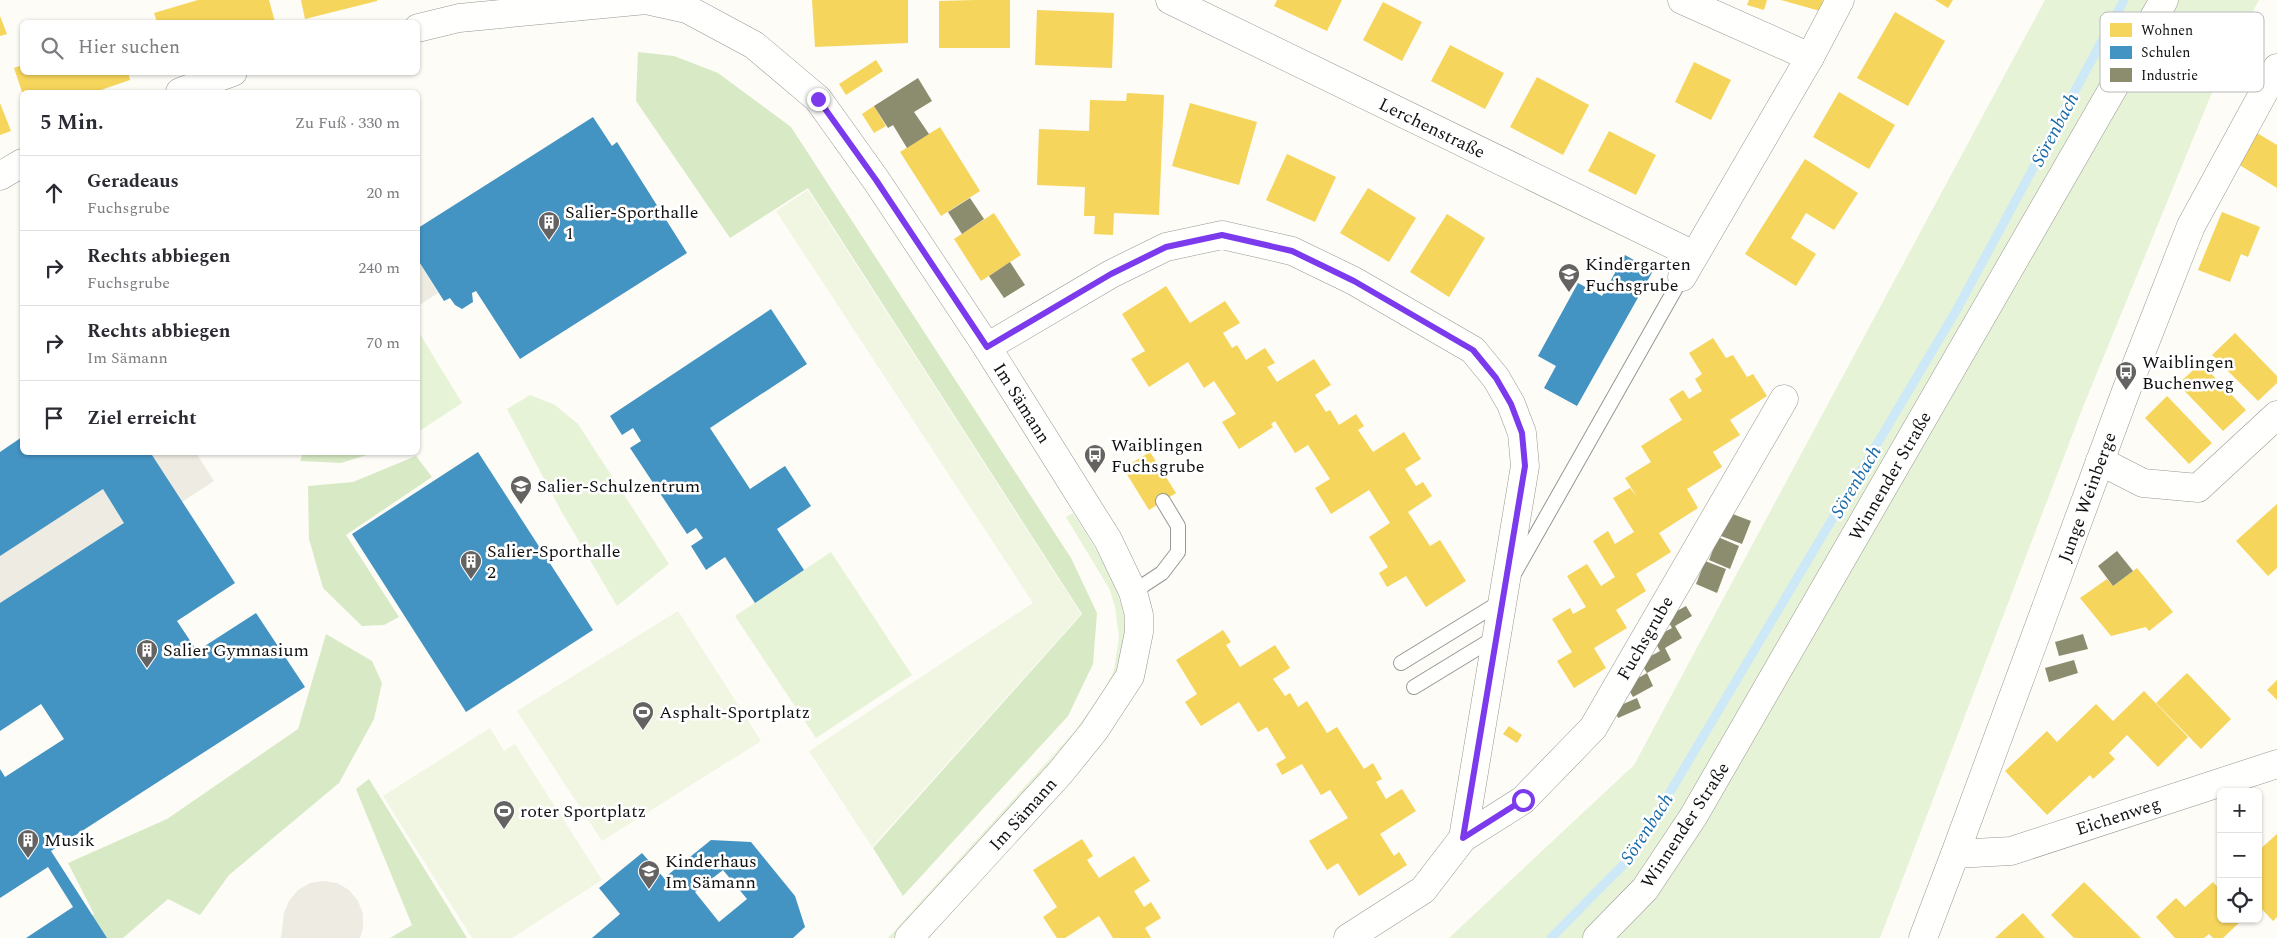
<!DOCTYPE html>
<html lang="de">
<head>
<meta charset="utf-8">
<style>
  body { margin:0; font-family:Spectral,serif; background:#f7f7f7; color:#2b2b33 }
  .controls { position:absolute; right:15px; bottom:15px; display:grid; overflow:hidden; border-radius:8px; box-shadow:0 1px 4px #0004 }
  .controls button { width:45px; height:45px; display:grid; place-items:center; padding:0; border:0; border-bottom:1px solid #e1e1e2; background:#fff; color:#2b2b33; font:25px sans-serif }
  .stop { position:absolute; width:15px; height:15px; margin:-11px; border:4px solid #7c3aed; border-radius:50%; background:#fff }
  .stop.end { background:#7c3aed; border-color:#fff; box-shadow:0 1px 5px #0008 }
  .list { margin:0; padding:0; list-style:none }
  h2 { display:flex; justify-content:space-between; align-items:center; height:65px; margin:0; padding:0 20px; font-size:21px }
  h2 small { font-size:16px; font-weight:400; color:#7c7c81 }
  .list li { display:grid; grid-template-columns:32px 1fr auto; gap:15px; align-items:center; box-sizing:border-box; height:75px; padding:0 20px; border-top:1px solid #e1e1e2 }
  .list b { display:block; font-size:19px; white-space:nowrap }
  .list p { margin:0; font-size:16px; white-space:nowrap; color:#7c7c81 }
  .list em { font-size:16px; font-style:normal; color:#7c7c81 }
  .icon { flex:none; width:28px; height:28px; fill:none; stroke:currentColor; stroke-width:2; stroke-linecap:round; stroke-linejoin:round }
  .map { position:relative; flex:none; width:2277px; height:938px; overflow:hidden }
  .search { position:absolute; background:#fff; box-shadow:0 1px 4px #0004; left:20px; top:20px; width:400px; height:55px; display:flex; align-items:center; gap:12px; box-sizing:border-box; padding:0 18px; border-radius:8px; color:#7c7c81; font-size:19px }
  .panel { position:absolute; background:#fff; box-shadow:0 1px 4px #0004; left:20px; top:90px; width:400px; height:365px; border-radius:8px }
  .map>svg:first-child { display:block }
</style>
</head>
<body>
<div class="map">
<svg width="2277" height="938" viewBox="0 0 2277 938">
  <rect width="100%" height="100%" fill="#fdfcf7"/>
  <g fill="#e7f3d7">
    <polygon points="2045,0 2259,0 2220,73 2083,407 1880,938 1449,938 1634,765"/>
    <polygon points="418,331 462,403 418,432"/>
    <polygon points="530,395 555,405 578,424 669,564 617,606 560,509 507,409"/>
    <path d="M1073,513C1102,559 1143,616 1119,674C1113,688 1104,701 1096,714L899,938H888L1075,731L1106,687L1114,670L1119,637L1115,607L1110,590L1066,517Z"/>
    <polygon points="831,552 912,675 816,738 735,616"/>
  </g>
  <g fill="#d8eac5">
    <polygon points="638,52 674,56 718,73 791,127 1071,558 1097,613 1093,664 1068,716 903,896 873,848 1082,614 808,188 730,238 636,101"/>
    <polygon points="303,453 303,452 373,453 341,463 300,461"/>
    <polygon points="416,456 432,477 346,535 399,617 384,625 362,626 323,588 309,539 308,486 353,482"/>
    <polygon points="326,634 372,661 382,683 374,719 339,783 229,875 200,915 168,899 123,938 58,938 94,914 68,863 167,819 298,729"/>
    <polygon points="369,779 467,938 390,938 412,925 356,789"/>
  </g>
  <g fill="#f0f6e1">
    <polygon points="808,190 1081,614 872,847 809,751 1033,603 776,211"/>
    <polygon points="678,611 761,741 602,841 517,711"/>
    <polygon points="490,728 504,751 515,744 602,880 512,938 472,938 383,796"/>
  </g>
  <g fill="#edebe2">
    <polygon points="418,260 438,293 418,306"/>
    <polygon points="116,453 196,453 214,481 0,621 0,528"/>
    <polygon points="323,881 337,883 349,890 358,901 363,914 363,928 360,938 281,938 284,913 289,901 298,890 310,883"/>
  </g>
  <g fill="#f6d55c">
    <polygon points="198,0 269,0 275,22 157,22 154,13"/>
    <polygon points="301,0 377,0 377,1 305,19"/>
    <polygon points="812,0 908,0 908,43 815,47"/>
    <polygon points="974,0 1010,0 1010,48 939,48 939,1"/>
    <polygon points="1277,0 1342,0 1327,31 1274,6"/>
    <polygon points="1749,0 1767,0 1764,10 1747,5"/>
    <polygon points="1781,0 1823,0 1820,11"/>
    <polygon points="1935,0 1953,0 1948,8"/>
    <polygon points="1383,2 1422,22 1402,61 1363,40"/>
    <polygon points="1037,10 1114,13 1112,68 1035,65"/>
    <polygon points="1895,12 1945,41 1908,106 1857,78"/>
    <polygon points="0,16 7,34 0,36"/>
    <polygon points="1450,45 1504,73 1485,109 1431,81"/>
    <polygon points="876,60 883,71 846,95 839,84"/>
    <polygon points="1694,62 1731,80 1711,120 1675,102"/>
    <polygon points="22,65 22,72 128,72 130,80 95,92 22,92 14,68"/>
    <polygon points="1537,77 1589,105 1563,155 1510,127"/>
    <polygon points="1839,92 1895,125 1869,169 1813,137"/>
    <polygon points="1127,93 1164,95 1159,215 1114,213 1113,235 1094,234 1095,216 1084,216 1085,187 1037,185 1039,129 1089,131 1090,100 1126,101"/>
    <polygon points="0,103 11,131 0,135"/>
    <polygon points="1190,103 1257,122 1239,185 1172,166"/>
    <polygon points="874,106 886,126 874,133 862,114"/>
    <polygon points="940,127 980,191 941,216 900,152"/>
    <polygon points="2252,130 2277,145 2277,188 2233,161"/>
    <polygon points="1609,131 1656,155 1636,195 1588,171"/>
    <polygon points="1287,154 1336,177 1315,222 1266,200"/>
    <polygon points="1805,159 1858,193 1834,230 1806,213 1791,238 1816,254 1796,286 1745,254"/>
    <polygon points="1368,188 1416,218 1389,262 1340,233"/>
    <polygon points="2222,212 2260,227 2248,257 2241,254 2230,282 2198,270"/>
    <polygon points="994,213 1021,255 981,281 954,239"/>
    <polygon points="1447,214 1485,238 1449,297 1410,272"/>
    <polygon points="1166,286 1190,323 1225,301 1240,323 1223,333 1232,348 1237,345 1246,360 1265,348 1275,363 1267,367 1277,382 1314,359 1331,385 1315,395 1326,412 1330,410 1339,425 1356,414 1364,426 1358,430 1373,452 1404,432 1421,459 1405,469 1416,486 1423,482 1432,496 1408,512 1430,546 1440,540 1466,581 1426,607 1406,576 1387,587 1379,573 1388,567 1369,537 1390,523 1369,490 1331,514 1315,488 1330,479 1308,445 1295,453 1275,421 1271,424 1273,427 1239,449 1222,422 1236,414 1214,381 1204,388 1188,362 1149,387 1131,359 1145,351 1122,314"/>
    <polygon points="2235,333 2277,376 2277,383 2258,401 2212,355"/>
    <polygon points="1713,338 1726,358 1733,355 1747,377 1753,374 1767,396 1730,420 1740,435 1713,452 1722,467 1687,489 1698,508 1659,533 1671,552 1636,574 1646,591 1616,610 1627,628 1594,648 1606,668 1574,688 1557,661 1572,652 1552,619 1570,608 1573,614 1586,607 1567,576 1587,564 1601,586 1615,577 1593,541 1608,531 1615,544 1634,532 1613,498 1630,488 1637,497 1625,478 1651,462 1641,446 1682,420 1669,399 1683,390 1689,399 1702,391 1695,379 1702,374 1689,353"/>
    <polygon points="2201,363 2246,410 2223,431 2178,384"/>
    <polygon points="2167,396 2212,443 2189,464 2145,418"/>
    <polygon points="1150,452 1176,493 1149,510 1123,468"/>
    <polygon points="2277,504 2277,568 2268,576 2236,541"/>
    <polygon points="2137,568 2173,612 2149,631 2146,627 2111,636 2080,598 2107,579 2113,586"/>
    <polygon points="1223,630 1231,642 1226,645 1240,667 1275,645 1290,668 1273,679 1285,696 1290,693 1298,707 1307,701 1327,733 1337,727 1364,769 1373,763 1382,779 1376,782 1386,799 1402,789 1416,811 1380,834 1394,856 1399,852 1407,865 1359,896 1338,863 1327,870 1309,841 1348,818 1330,790 1321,795 1302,764 1282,775 1276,764 1286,758 1267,727 1258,732 1239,702 1201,726 1185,702 1197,694 1176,660"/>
    <polygon points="2187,673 2231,719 2201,749 2156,703"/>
    <polygon points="2277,680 2277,700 2267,690"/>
    <polygon points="2144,691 2188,737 2158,767 2127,735 2109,753 2115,759 2093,779 2090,775 2047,815 2005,771 2047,731 2057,742 2096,704 2113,721"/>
    <polygon points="1509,726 1522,735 1517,743 1503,734"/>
    <polygon points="2277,834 2277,917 2273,921 2258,905 2258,851"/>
    <polygon points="1082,839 1093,856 1087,860 1099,878 1134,856 1150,881 1134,891 1144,907 1151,902 1161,918 1145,928 1151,938 1113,938 1099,916 1065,938 1057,938 1043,917 1057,907 1033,870"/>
    <polygon points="2084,882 2141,938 2074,938 2051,915"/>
    <polygon points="2213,882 2221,891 2221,919 2243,919 2223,938 2213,938 2209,934 2204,938 2175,938 2156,917 2176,898 2185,907"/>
    <polygon points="2023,913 2045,938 1995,938 2006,928"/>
  </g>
  <g fill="#4393c3" fill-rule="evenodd">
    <polygon points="593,117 612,146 617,142 687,253 520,359 476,291 472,293 473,302 462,309 455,305 450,298 444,301 418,260 418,228"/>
    <polygon points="1625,255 1653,271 1577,406 1544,388 1556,366 1538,356 1578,283 1602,296"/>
    <polygon points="771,309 807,364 710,428 750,489 785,466 811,506 777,529 804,570 755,603 725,557 706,570 691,546 703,538 696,528 687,534 630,448 641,441 633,428 622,435 610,416"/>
    <polygon points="22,437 22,452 150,452 235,583 177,621 197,651 256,613 305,687 51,851 107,938 26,938 73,907 48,867 0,898 0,769 5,777 64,739 41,704 0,731 0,603 124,523 103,489 0,556 0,452"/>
    <polygon points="478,452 593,630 466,712 352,534"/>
    <path d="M711,840L751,842L795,896L805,927L793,938H592L620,914L599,888L642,853L664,878ZM723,870L747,899L719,922L695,892Z"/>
  </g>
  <g fill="#8c8c6e">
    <polygon points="918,78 932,101 914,112 929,134 907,148 893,125 888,128 874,106"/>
    <polygon points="970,198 984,219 962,234 948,212"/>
    <polygon points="1010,262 1025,285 1004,298 989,276"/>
    <polygon points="1730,513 1751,521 1742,544 1721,536"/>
    <polygon points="1718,537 1739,546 1730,569 1709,560"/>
    <polygon points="2117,551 2133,571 2113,586 2098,566"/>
    <polygon points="1705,561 1726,569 1717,593 1696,584"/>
    <polygon points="1686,606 1692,616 1675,626 1682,638 1665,648 1671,660 1647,673 1653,686 1633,697 1626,685 1647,673 1640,662 1660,651 1653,638 1672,628 1666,617"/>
    <polygon points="2083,634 2088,649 2059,656 2055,642"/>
    <polygon points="2074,660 2078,673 2049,682 2045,668"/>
    <polygon points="1637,698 1641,708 1618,718 1614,708"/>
  </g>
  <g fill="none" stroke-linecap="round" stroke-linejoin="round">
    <polyline stroke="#cde8f7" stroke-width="9" points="1551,938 1632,856 1956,311 2124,0"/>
    <g stroke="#979795" stroke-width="16">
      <g id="service">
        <polyline points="1515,572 1682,277"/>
        <polyline points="1133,592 1162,573 1178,552 1178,526 1163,501"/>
        <polyline points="1401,663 1502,601"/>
        <polyline points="1414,687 1496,637"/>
      </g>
    </g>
    <g stroke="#979795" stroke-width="29">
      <g id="minor">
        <polyline points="1170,0 1694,255"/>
        <polyline points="1682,0 1810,57"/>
        <polyline points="418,28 459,18 646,0 687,9 754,45 818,99 876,180 987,347 1108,540 1133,592 1139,615 1139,632 1130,676 1094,731 1060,773 909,938"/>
        <polyline points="180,92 233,72"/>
        <polyline points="0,176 22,163"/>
        <polyline points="1682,277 1810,57 1840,0"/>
        <polyline points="987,347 1111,274 1166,247 1222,235 1292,251 1354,281 1473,350 1496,378 1511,404 1522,433 1525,466 1463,838 1423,890 1348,938"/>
        <polyline points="2100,461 2143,483 2198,488 2277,415"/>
        <polyline points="1463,838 1523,800 1593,728 1784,399"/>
        <polyline points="1955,854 2011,851 2277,764"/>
        <polyline points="1923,938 1955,854 2126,391 2191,226 2277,68"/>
      </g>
    </g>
    <g stroke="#979795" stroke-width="29">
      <polyline id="tertiary" points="1597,938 1645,889 1693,817 2164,0"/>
    </g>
    <use href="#service" stroke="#fffffe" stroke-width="14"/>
    <use href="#minor" stroke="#fffffe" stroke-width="28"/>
    <use href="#tertiary" stroke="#fffffe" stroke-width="28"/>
  </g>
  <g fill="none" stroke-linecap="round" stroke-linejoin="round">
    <polyline stroke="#7c3aed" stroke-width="6" points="818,99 876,180 987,347 1111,274 1166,247 1222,235 1292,251 1354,281 1473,350 1496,378 1511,404 1522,433 1525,466 1463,838 1523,800"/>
  </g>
  <defs>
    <g id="building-pin" transform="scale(1.125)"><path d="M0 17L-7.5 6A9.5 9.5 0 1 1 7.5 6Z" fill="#646362" stroke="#fff"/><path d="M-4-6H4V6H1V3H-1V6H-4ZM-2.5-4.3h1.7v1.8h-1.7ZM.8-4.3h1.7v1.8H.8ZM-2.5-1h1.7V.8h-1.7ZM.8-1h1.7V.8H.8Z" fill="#fff"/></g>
    <g id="school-pin" transform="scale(1.125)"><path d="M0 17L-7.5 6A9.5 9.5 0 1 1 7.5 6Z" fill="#646362" stroke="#fff"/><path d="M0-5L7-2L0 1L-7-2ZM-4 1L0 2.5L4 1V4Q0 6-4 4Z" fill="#fff"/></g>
    <g id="bus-pin" transform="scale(1.125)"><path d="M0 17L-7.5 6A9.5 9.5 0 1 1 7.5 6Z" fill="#646362" stroke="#fff"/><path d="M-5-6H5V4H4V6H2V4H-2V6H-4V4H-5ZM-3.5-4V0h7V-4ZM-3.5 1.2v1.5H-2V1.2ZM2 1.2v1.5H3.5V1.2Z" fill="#fff"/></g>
    <g id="stadium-pin" transform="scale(1.125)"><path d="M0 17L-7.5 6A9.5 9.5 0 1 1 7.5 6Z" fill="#646362" stroke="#fff"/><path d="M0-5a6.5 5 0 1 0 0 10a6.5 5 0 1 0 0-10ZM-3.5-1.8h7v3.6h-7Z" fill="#fff"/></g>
  </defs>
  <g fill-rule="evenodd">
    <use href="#building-pin" x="549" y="222"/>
    <use href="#school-pin" x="1569" y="274"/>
    <use href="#bus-pin" x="2126" y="372"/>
    <use href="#bus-pin" x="1095" y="455"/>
    <use href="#school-pin" x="521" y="486"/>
    <use href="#building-pin" x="471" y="561"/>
    <use href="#building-pin" x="147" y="650"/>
    <use href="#stadium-pin" x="643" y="712"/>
    <use href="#stadium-pin" x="504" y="811"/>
    <use href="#building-pin" x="28" y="840"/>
    <use href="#school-pin" x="649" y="871"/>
  </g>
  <g text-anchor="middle" stroke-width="5" stroke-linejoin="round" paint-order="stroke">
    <g font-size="18" fill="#111" stroke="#fff">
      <text transform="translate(1432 128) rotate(26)" y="6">Lerchenstraße</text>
      <text transform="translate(1022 403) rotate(58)" y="6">Im Sämann</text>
      <text transform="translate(1890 476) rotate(-60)" y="6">Winnender Straße</text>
      <text transform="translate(2087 497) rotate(-70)" y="6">Junge Weinberge</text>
      <text transform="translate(1645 638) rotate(-60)" y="6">Fuchsgrube</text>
      <text transform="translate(1023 814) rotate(-48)" y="6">Im Sämann</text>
      <text transform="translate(2118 816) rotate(-18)" y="6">Eichenweg</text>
      <text transform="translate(1685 825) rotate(-57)" y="6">Winnender Straße</text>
    </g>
    <g font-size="18" fill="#111" stroke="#fff" text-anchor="start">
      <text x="565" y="218">Salier-Sporthalle<tspan x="565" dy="21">1</tspan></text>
      <text x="1585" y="270">Kindergarten<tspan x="1585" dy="21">Fuchsgrube</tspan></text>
      <text x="2142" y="368">Waiblingen<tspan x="2142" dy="21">Buchenweg</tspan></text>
      <text x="1111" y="451">Waiblingen<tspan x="1111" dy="21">Fuchsgrube</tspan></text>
      <text x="537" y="492">Salier-Schulzentrum</text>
      <text x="487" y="557">Salier-Sporthalle<tspan x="487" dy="21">2</tspan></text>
      <text x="163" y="656">Salier Gymnasium</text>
      <text x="659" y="718">Asphalt-Sportplatz</text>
      <text x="520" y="817">roter Sportplatz</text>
      <text x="44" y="846">Musik</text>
      <text x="665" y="867">Kinderhaus<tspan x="665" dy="21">Im Sämann</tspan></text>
    </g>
    <g font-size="19" font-style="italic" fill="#1768a6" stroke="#fff">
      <text transform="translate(2054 129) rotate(-62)" y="7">Sörenbach</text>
      <text transform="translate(1855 481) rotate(-59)" y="7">Sörenbach</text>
      <text transform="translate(1646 828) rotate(-57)" y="7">Sörenbach</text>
    </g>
  </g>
  <rect x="2100" y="12" width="164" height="80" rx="8" fill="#fff" stroke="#b8b8b8" stroke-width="1"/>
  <rect x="2110" y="23" width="22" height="14" fill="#f6d55c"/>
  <rect x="2110" y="46" width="22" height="13" fill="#4393c3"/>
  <rect x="2110" y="68" width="22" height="14" fill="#8c8c6e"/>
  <g font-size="14" fill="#111">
    <text x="2141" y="35">Wohnen</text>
    <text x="2141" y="57">Schulen</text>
    <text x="2141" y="80">Industrie</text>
  </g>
</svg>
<div class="controls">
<button>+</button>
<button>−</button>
<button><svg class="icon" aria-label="locate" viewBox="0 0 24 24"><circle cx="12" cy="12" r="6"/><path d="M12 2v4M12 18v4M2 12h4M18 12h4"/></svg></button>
</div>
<div class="stop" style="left:1523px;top:800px"></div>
<div class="stop end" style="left:818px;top:99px"></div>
<div class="search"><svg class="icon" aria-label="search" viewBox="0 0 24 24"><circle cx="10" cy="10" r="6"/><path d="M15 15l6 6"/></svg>Hier suchen</div>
<section class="panel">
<h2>5 Min.<small>Zu Fuß · 330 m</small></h2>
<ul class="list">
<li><svg class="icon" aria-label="ahead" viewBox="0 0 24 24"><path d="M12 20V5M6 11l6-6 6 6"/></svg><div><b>Geradeaus</b><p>Fuchsgrube</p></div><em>20 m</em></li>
<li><svg class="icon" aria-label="right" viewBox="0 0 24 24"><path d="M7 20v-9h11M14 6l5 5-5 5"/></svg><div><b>Rechts abbiegen</b><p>Fuchsgrube</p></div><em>240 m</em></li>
<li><svg class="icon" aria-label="right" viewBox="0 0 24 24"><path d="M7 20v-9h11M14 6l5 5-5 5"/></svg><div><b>Rechts abbiegen</b><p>Im Sämann</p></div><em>70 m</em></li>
<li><svg class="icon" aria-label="arrive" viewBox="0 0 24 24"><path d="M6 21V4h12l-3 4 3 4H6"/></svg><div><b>Ziel erreicht</b></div></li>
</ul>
</section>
</div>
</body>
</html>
